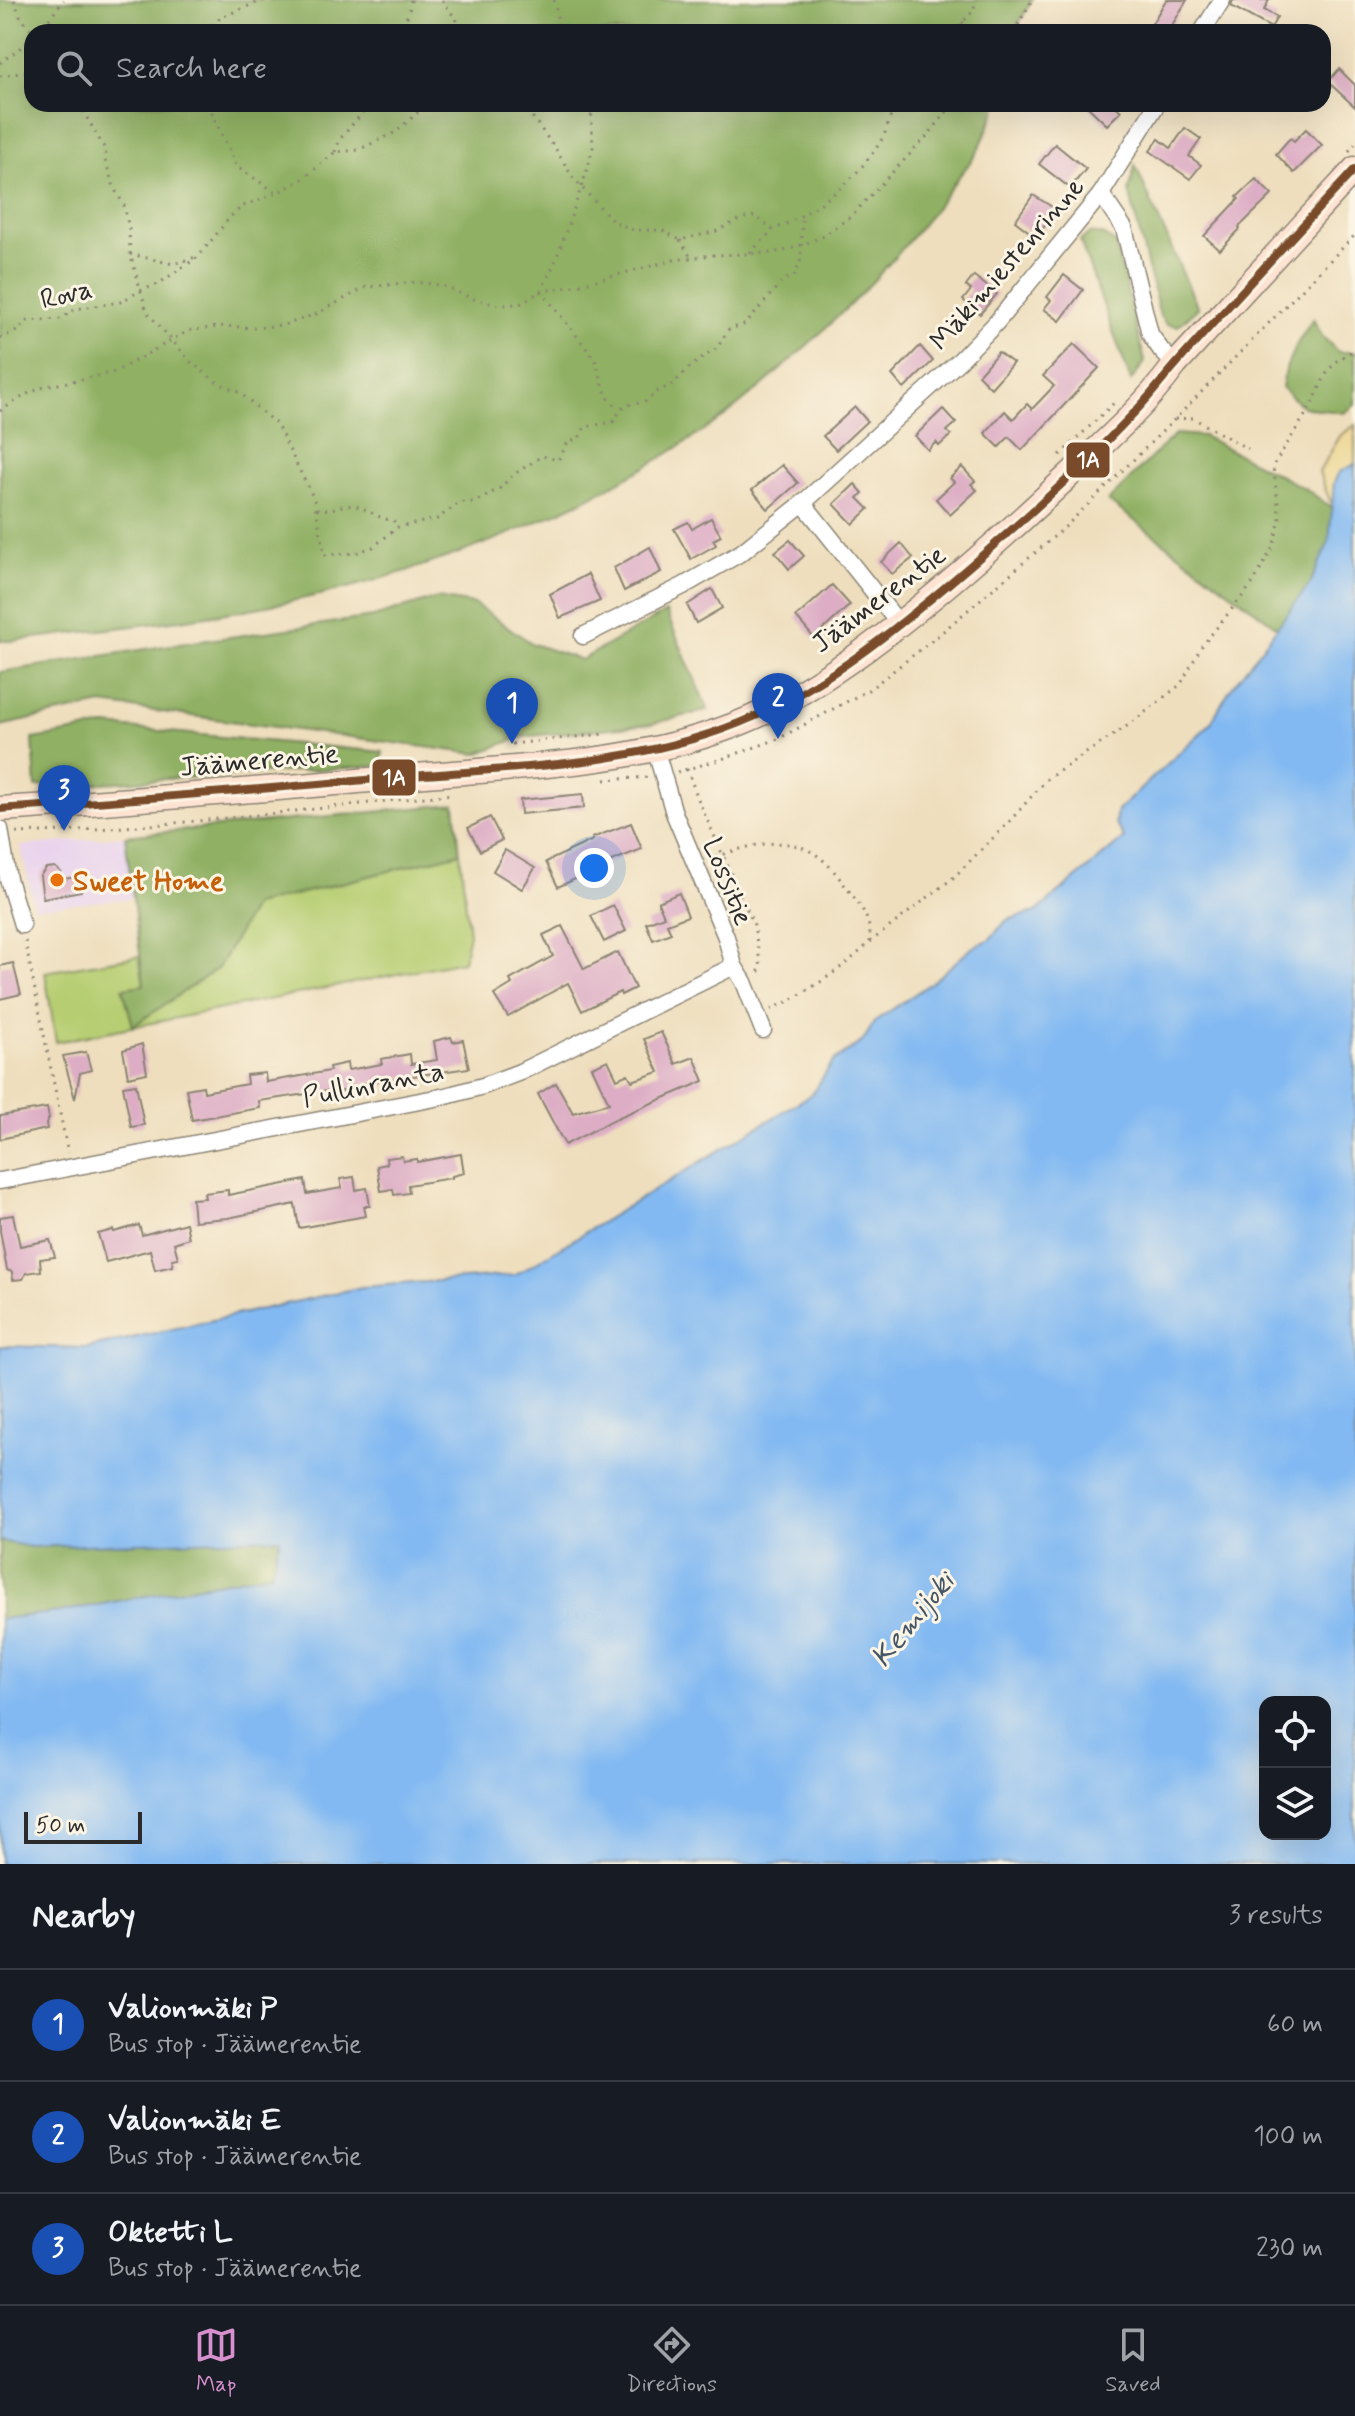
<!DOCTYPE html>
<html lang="en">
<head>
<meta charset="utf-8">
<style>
  body { margin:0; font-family:Mynerve,sans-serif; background:#242831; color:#f1f3f6 }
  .controls { position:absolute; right:24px; bottom:24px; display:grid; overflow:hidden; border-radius:16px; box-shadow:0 8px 32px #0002 }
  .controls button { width:72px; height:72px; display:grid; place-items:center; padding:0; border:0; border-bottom:2px solid #363941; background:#171b24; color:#f1f3f6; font:40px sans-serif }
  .scale { position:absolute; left:24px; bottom:20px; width:118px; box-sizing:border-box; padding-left:8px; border:4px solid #2b2b2b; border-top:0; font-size:22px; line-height:28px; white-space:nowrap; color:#2b2b2b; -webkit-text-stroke:6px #fcf5e5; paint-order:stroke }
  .you { position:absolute; left:594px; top:868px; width:28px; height:28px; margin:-20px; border:6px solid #fff; border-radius:50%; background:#1a73e8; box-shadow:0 0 0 12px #1a73e833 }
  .badge { display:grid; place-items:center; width:52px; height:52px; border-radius:50%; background:#d690ce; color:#fff; font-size:26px; font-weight:700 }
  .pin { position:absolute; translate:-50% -66px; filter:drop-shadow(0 2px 4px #0008) }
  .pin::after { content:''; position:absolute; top:42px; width:28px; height:24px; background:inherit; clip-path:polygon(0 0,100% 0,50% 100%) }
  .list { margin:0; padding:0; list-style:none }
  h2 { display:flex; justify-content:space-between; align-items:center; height:104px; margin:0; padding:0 32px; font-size:34px }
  h2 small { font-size:26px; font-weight:400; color:#9ea1a6 }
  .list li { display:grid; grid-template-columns:52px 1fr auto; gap:24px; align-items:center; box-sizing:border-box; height:112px; padding:0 32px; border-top:2px solid #363941 }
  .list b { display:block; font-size:30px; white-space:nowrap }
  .list p { margin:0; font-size:26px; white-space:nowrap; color:#9ea1a6 }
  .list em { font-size:26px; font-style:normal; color:#9ea1a6 }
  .icon { flex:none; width:44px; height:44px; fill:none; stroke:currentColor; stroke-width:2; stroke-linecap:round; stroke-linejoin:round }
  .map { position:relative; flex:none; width:1355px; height:1864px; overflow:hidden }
  .search { position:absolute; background:#171b24; box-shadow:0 8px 32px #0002; left:24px; right:24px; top:24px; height:88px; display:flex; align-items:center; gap:20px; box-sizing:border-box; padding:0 28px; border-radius:24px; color:#9ea1a6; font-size:30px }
  .sheet { height:440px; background:#171b24 }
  nav { display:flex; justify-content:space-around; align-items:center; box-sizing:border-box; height:112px; border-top:2px solid #363941; background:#171b24; font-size:22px; color:#9ea1a6 }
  nav a { display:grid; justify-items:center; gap:4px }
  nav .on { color:#d690ce }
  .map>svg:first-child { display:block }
</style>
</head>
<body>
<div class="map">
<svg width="1355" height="1864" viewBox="0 0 1355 1864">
  <rect width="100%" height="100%" fill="#fcf5e5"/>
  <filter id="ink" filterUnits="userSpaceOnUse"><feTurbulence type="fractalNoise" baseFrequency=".0125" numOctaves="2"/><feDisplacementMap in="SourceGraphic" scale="16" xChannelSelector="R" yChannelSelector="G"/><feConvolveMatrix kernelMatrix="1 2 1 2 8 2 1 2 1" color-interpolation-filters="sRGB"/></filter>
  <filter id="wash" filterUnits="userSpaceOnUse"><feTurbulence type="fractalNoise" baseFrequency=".006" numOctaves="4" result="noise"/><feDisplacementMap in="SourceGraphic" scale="32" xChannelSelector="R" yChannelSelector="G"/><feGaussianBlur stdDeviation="1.8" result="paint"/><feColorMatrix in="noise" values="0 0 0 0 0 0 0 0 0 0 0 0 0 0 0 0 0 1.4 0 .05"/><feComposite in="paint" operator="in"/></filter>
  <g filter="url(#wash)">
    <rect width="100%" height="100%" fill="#eedebd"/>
    <polygon fill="#e8d2ee" points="125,836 133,898 34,908 21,846"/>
    <polygon fill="#b6cd71" stroke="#707c4e" stroke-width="2" points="460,853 469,934 463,961 56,1042 45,972 139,956 144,985 123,989 133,1026 218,968 254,905"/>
    <g fill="#90b063" stroke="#5e6e47" stroke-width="2">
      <path d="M0,0H1032L1014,32H32V104H998C991,120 985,139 976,154C970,164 961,173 954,183C917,235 874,283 827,327C790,361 753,396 712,425C580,516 413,580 256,608C175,623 92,630 10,641H0Z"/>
      <polygon points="1135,165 1198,308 1178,326 1166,324 1160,316 1129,191"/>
      <polygon points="1090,233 1103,235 1115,243 1145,362 1131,381 1080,241"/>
      <path d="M1313,319L1322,336L1338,352H1355V405L1344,413L1303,407L1282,388C1285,361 1298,341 1313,319Z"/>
      <polygon points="1175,434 1203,436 1306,489 1333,509 1329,542 1310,584 1277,627 1108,501"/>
      <polygon points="437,598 474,604 533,644 581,660 666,612 708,710 651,724 521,737 477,754 102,704 0,726 0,672 165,646 373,617"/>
      <polygon points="106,726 383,752 380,766 36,787 33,739"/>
      <polygon points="455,804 460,853 254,905 218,968 133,1026 123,988 144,985 125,836"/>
      <polygon points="280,1538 272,1573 59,1612 0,1619 0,1541 31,1547"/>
    </g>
    <path fill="#eeda9e" stroke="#8c8264" stroke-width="2" d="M1355,425V462L1354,465C1330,477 1334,485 1333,509L1319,472L1340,436Z"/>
    <path fill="#82b9f2" stroke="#56728e" stroke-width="2" fill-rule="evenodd" d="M1355,462V1864H0V1619L59,1612L271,1573L280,1538L31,1547L0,1541V1346L87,1348L362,1287L515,1275L812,1094L833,1062L863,1041L875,1021L931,983L973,947L989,940L1007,920L1036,912L1124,838L1115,823L1117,811L1210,724L1229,691L1310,584L1329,542L1334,482L1339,472L1354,465ZM1265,1702H1325V1834H1265Z"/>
    <g id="blocks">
      <g fill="#ddadc5">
        <polygon points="1166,0 1187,0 1168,32 1147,32"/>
        <polygon points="1233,0 1269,0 1264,10 1277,17 1271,28 1231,6"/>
        <polygon points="1339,69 1355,85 1355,107 1328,82"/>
        <polygon points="1085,104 1113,104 1121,111 1107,125"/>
        <polygon points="1185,128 1201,139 1189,156 1201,165 1190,179 1150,151 1159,139 1171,148"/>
        <polygon points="1306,129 1322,145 1294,173 1276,154 1290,138 1294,141"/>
        <polygon points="1055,144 1086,169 1070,188 1039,164"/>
        <polygon points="1256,179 1272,195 1239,227 1240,229 1220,250 1204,236 1239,199 1237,197"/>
        <polygon points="1033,195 1057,210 1036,237 1015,221"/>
        <polygon points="1064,275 1083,290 1060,321 1044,309 1051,300 1047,297"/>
        <polygon points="974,276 997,294 980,314 963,300 971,290 966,286"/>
        <polygon points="1074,344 1099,368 1022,450 1009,437 999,447 985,433 1005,411 1013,419 1027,404 1032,409 1054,386 1043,376"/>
        <polygon points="920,346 933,361 904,389 892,375"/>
        <polygon points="998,352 1013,363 991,388 978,375"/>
        <polygon points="855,407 867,421 836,450 823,436"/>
        <polygon points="943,409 956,423 947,431 951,435 939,446 936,442 928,450 915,436"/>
        <polygon points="782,465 798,483 768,509 752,490"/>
        <polygon points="962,467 975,481 971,484 977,490 950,515 936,499 954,482 950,478"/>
        <polygon points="855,484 863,493 858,498 869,509 853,524 834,504"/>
        <polygon points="711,518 721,536 713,540 716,545 691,559 674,529 688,522 692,529"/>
        <polygon points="790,540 804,556 789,569 775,552"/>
        <polygon points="901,543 913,558 892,574 881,562"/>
        <polygon points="650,547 661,572 624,591 614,568"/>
        <polygon points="588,574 600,601 560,618 550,594"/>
        <polygon points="832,585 850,605 814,638 796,617"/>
        <polygon points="712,589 722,608 696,623 687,605"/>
        <polygon points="583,794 584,808 521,814 520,800"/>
        <polygon points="490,817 502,840 480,851 468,828"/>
        <polygon points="631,823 642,849 599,866 599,868 558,887 546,862 593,840 592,838"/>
        <polygon points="505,850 535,868 522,889 493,871"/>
        <polygon points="55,867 61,872 62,879 79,877 81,891 43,898 40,876 46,868"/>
        <polygon points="679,893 688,916 667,924 671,933 653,940 646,923 664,916 658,902"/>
        <polygon points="613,905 626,931 604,942 591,916"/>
        <polygon points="562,926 584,969 618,952 635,988 621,995 620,992 582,1011 568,983 508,1017 494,995 512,984 510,980 553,956 543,935"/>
        <polygon points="13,963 21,994 0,999 0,966"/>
        <polygon points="661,1032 676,1064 694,1057 704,1081 617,1118 565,1145 538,1094 556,1083 573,1113 609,1103 592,1067 608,1060 617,1079 628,1074 632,1081 659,1072 644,1039"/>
        <polygon points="451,1037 453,1042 463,1040 469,1068 364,1083 365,1086 334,1093 334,1090 259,1101 260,1108 192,1120 186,1089 203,1086 204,1092 247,1084 246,1075 265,1073 266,1082 330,1071 329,1067 347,1063 348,1070 382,1064 381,1059 410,1054 411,1064 437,1060 434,1041"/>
        <polygon points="142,1044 147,1073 128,1077 123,1050"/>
        <polygon points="86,1052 91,1070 80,1073 75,1099 63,1056"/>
        <polygon points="136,1084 144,1125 131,1127 123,1086"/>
        <polygon points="47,1108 49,1118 46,1124 47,1129 0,1139 0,1116"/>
        <polygon points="461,1154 464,1173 452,1176 452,1178 408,1185 409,1193 394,1195 393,1189 381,1191 377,1166 387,1164 386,1158 402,1156 403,1161 417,1159 417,1162"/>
        <polygon points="354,1177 356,1190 367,1188 370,1206 364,1206 366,1216 299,1228 295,1204 228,1218 194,1221 192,1199 205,1198 204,1193 228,1190 228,1195 305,1180 307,1194 342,1188 340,1179"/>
        <polygon points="13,1215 20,1246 50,1240 55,1257 40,1259 41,1271 26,1273 23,1279 13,1280 12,1272 7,1270 0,1231 0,1217"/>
        <polygon points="186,1223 189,1238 174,1243 178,1258 172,1259 173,1266 155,1270 150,1250 106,1262 98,1234 113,1230 114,1232 139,1225 142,1235"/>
      </g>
    </g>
  </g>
  <g filter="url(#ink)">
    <use href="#blocks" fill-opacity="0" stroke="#8c8474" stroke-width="2"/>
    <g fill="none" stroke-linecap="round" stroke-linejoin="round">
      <g stroke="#8c8474" stroke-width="19">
        <g id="street">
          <polyline points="1202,32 1222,0"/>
          <polyline points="1101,194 1124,228 1150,334 1161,350 1175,365"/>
          <polyline points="803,503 900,625"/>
          <polyline points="583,636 683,586 742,552 803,503 960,360 996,323 1101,194 1157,104"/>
          <polyline points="655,748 674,813 726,937 734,966 744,982 763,1030"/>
          <polyline points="0,829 8,879 22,925"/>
          <polyline points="0,1181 446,1096 483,1086 520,1072 734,966"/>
        </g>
      </g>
      <g stroke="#8c8474" stroke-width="27">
        <path id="secondary" d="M0,809C138,801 277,788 415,776C517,767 624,765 721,730C774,712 820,682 865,650C929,603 988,551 1046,497C1091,454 1138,415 1175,365L1355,169"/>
      </g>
      <g stroke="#8c8474" stroke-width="3" stroke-dasharray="2 6" stroke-linecap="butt">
        <polyline points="14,0 21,18 33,32"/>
        <polyline points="442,0 465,32"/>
        <polyline points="554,0 560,32"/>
        <polyline points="962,22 972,32"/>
        <polyline points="39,32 64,0"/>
        <polyline points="45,32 66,32"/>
        <polyline points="199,32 207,31 221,17 264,0"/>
        <polyline points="400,32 409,12 411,0"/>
        <polyline points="545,32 557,21"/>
        <polyline points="954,32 972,12 977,0"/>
        <polyline points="1014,32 1032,0"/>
        <polyline points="0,63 32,39"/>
        <polyline points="0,76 32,71"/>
        <path d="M79,104L106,151L105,160L115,190L124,205L129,229L130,254L147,312L191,362L218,383L239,392L277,425L314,499L325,555L355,553L373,547L398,527L437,519L461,502H476L500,488L513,475L542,456L558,460L568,442L579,438L585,427L613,422C623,405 625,404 644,403L656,392L673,384L690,367L717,348L729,329L746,324L782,281L795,275L801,259L802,217"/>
        <polyline points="211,104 212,113 237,167 277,193"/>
        <path d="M523,104L557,151L573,178L613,221L633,230H662L680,240L717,231L740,219L755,216L773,230C816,211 857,181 882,139C888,128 890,115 896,104"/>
        <polyline points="1349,151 1355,144"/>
        <polyline points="335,152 340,139 370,104"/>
        <polyline points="680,240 692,259"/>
        <polyline points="750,253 773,230"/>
        <polyline points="130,254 173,264 196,257"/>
        <polyline points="541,291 556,260 588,168 593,147 591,104"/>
        <polyline points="541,291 595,359 607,397 619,409"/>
        <polyline points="0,338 17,331 28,321 60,319 76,309 120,302 142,290 158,284 198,257 231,216 243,206 277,193 303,179 335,152 358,150 396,132 419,111 442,104"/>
        <polyline points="0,411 29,393 44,387 115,372 188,331 224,326 256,328 288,324 316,314 366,287 417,282 440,285 474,299 499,305 520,304 541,291 570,287 674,260 713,255 771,253 788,250 822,237 850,217 929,134 953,104"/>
        <polyline points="1175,419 1193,418 1248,449"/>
        <polyline points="1060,455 1115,402"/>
        <path d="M317,509C335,512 338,503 356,506C369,509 379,520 393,520L397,526"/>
        <polyline points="512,744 603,734 604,738"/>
        <polyline points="687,769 700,804 754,925 761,968 757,974"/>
        <polyline points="677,772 719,760 778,739 870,689 934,639 1063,529 1175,419 1355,235"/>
        <polyline points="605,780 650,777"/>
        <path d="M16,833C162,828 309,809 454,794"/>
        <path d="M709,860C747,845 793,830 826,863C834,870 840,879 846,887C861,906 871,918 870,942C844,968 804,995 770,1010"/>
        <polyline points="25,941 68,1153"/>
        <polyline points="870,942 953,878 1007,824 1047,779 1130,724 1181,684 1201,647 1253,583 1273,547 1280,519 1273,466 1313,403 1325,376 1335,362 1355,349"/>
      </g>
      <use href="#street" stroke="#fff" stroke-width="16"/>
      <use href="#secondary" stroke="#fee3d2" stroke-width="24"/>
      <g stroke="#fcf5e5" stroke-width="14">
        <path id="bus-1" d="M0,809C137,800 274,788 412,776C522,767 635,765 739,723C815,693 882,640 944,588C1008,534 1073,477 1131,416C1148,399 1162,380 1178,362C1236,297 1296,233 1355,169"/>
      </g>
      <use href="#bus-1" stroke="#7a4b2a" stroke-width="8"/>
    </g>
  </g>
  <circle fill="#e8710a" stroke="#fcf5e5" stroke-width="3" cx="57" cy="880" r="8"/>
  <g text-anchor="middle" stroke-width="6" stroke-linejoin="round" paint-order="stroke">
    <g font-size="28" fill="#2b2b2b" stroke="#fcf5e5">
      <text transform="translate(1006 263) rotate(-49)" y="10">Mäkimiestenrinne</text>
      <text transform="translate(66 293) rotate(-13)" y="10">Rova</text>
      <text transform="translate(878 598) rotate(-37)" y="10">Jäämerentie</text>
      <text transform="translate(259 759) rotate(-5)" y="10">Jäämerentie</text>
      <text transform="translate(729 881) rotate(68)" y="10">Lossitie</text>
      <text transform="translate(373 1083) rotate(-11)" y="10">Pullinranta</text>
    </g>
    <g font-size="28" font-weight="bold" fill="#c56008" stroke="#fcf5e5" text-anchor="start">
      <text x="73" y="890">Sweet Home</text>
    </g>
    <g font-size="30" font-style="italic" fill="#455667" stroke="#fcf5e5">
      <text transform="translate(912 1619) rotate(-51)" y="10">Kemijoki</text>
    </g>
  </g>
  <g stroke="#fcf5e5" stroke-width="3">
    <rect x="1065" y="441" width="46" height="38" rx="8" fill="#7a4b2a"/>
    <rect x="371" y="758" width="46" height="39" rx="8" fill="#7a4b2a"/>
  </g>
  <g font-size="22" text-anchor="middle" font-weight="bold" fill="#fff">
    <text x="1088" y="467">1A</text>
    <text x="394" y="785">1A</text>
  </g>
</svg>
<div class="controls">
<button><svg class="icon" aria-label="locate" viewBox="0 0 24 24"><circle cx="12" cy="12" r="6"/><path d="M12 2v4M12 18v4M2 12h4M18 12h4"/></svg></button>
<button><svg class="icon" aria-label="layers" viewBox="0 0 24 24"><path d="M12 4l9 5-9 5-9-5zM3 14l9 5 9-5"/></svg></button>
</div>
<div class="scale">50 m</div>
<div class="you"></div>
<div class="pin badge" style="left:512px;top:744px;background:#1a4fb4">1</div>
<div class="pin badge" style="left:778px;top:739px;background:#1a4fb4">2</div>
<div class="pin badge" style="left:64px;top:831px;background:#1a4fb4">3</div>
<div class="search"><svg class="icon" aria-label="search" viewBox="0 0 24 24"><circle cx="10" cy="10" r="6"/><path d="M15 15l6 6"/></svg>Search here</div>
</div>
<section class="sheet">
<h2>Nearby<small>3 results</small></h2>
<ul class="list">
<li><span class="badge" style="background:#1a4fb4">1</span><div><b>Valionmäki P</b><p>Bus stop · Jäämerentie</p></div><em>60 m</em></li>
<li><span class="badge" style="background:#1a4fb4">2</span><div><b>Valionmäki E</b><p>Bus stop · Jäämerentie</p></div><em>100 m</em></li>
<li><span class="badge" style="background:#1a4fb4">3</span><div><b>Oktetti L</b><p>Bus stop · Jäämerentie</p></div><em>230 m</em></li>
</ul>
</section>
<nav>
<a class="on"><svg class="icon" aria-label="map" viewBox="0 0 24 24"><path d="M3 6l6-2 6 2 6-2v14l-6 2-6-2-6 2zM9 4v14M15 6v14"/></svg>Map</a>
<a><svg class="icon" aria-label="directions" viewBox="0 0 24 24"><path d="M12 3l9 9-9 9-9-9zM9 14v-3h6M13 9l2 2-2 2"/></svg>Directions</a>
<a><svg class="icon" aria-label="saved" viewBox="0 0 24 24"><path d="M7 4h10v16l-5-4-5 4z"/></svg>Saved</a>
</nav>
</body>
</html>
